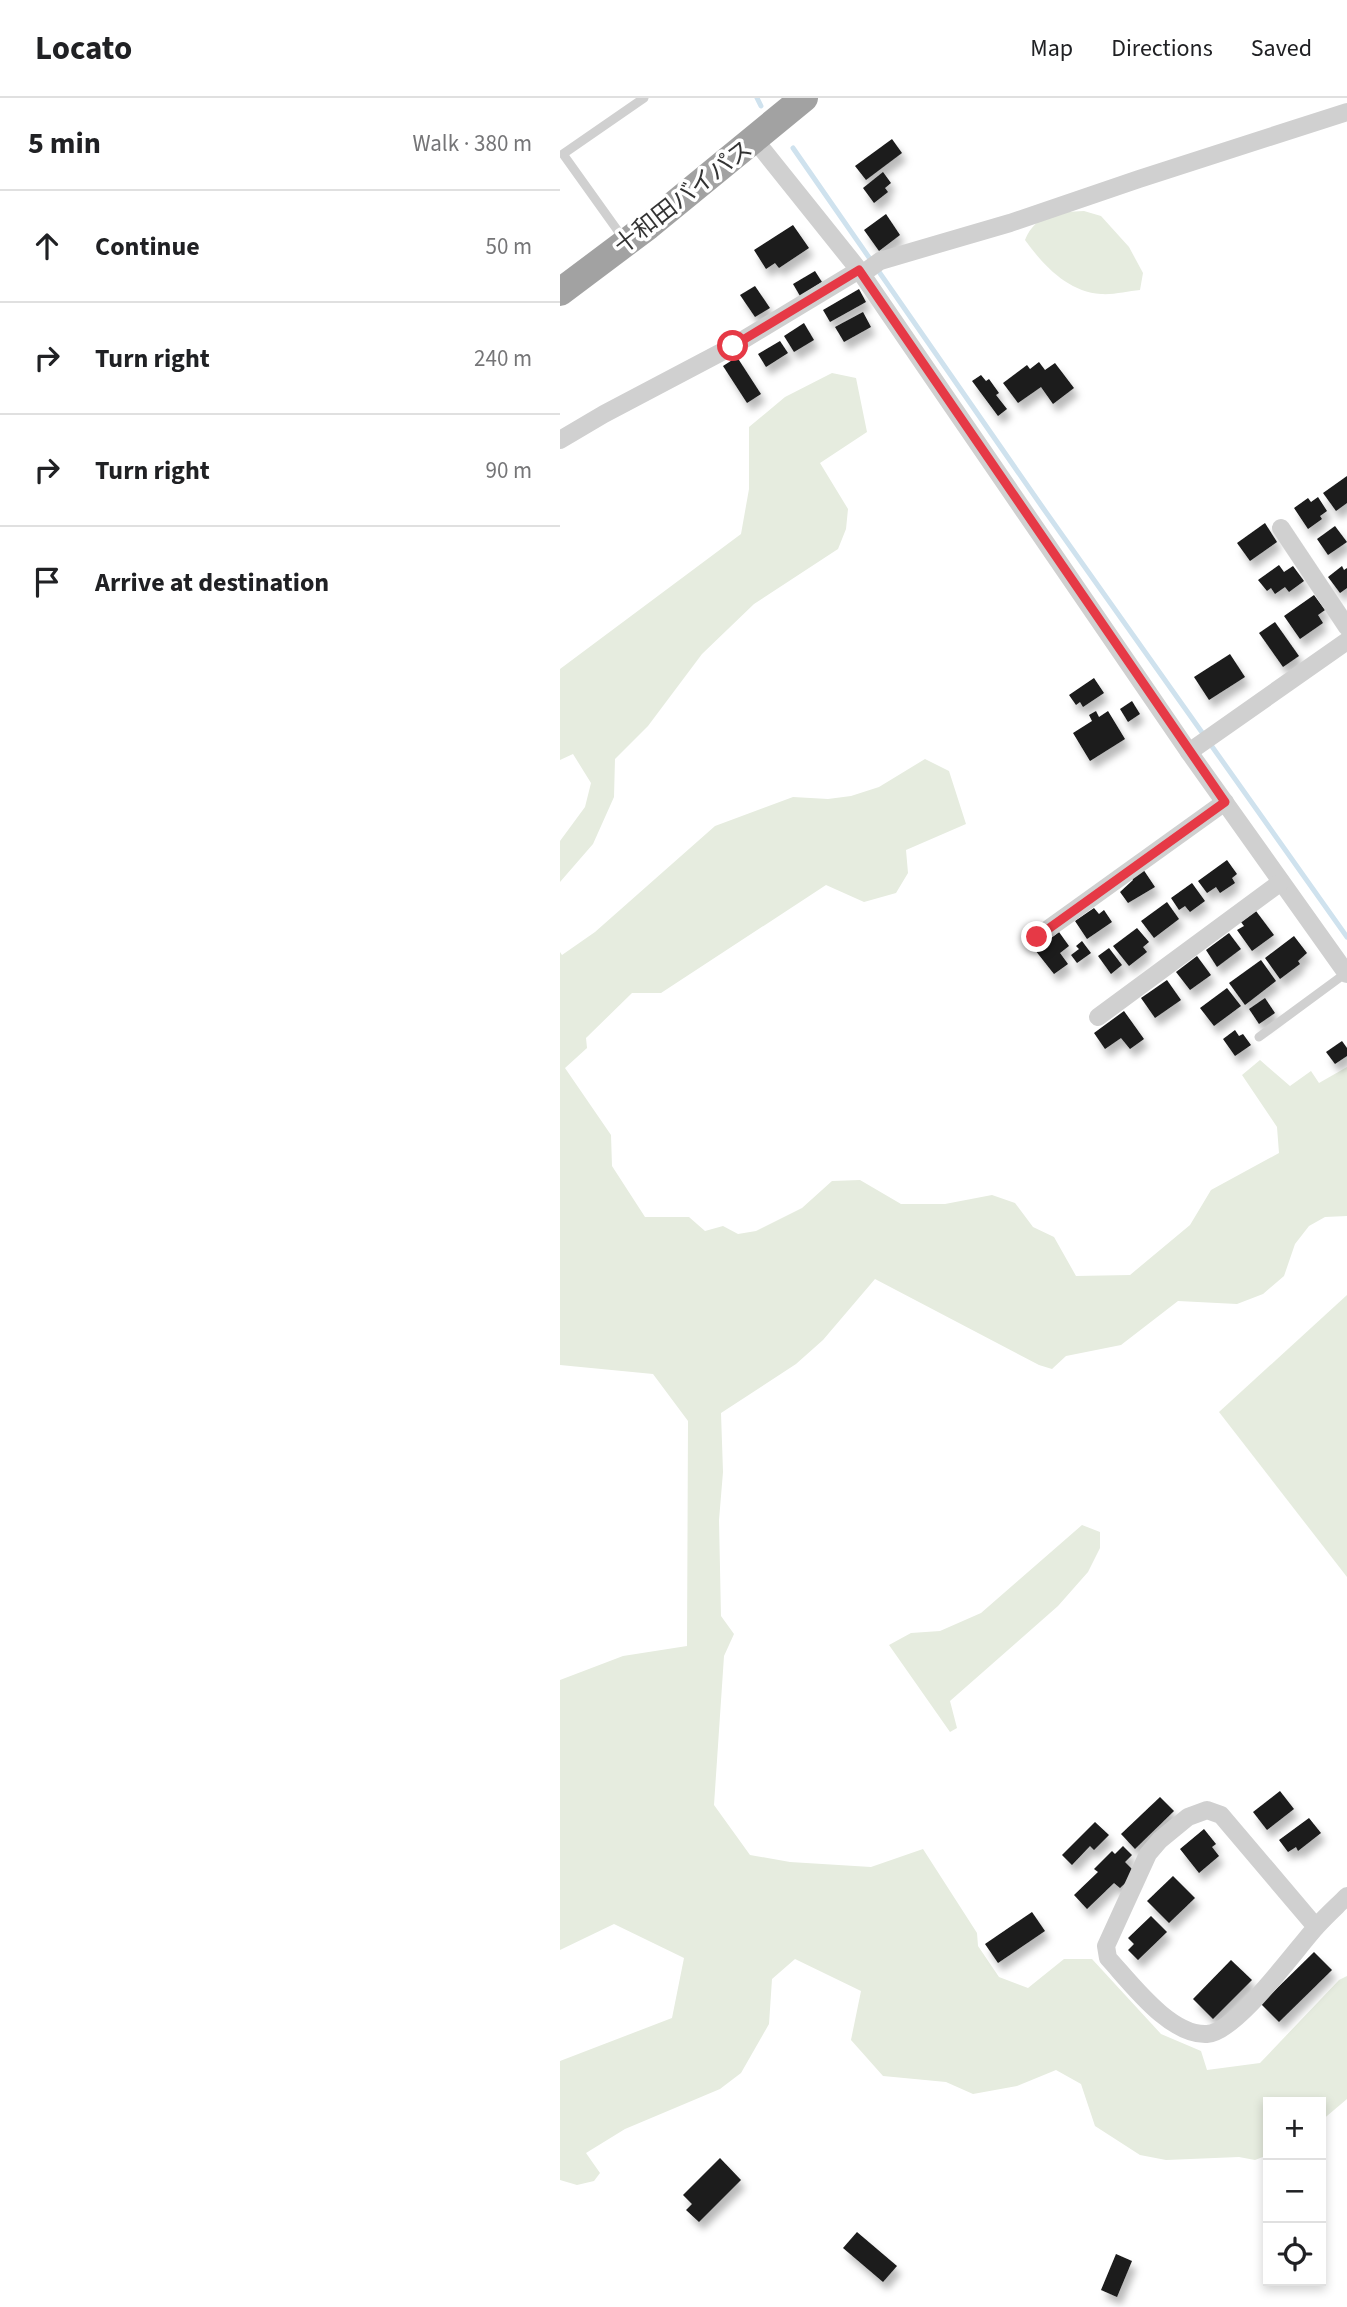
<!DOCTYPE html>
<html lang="en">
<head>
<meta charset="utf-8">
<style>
  body { margin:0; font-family:"Source Sans 3","Noto Sans JP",sans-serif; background:#f6f6f6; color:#202124 }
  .controls { position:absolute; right:21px; bottom:21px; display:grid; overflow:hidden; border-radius:0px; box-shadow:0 4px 10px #0003 }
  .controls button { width:63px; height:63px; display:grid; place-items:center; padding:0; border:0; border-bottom:2px solid #e0e0e0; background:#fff; color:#202124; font:35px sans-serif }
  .stop { position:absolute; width:21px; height:21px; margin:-16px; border:5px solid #e63946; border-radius:50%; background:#fff }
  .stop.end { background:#e63946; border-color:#fff; box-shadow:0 2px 7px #0008 }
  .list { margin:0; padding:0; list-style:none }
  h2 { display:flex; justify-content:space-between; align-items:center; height:91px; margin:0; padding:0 28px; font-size:30px }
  h2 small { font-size:23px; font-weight:400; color:#757577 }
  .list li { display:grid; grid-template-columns:46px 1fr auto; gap:21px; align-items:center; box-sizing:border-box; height:112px; padding:0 28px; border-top:2px solid #e0e0e0 }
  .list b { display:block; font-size:26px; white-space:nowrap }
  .list em { font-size:23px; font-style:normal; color:#757577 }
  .icon { flex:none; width:38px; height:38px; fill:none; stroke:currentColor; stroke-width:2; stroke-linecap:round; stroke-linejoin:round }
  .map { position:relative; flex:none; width:787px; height:2209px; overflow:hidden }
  header { display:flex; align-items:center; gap:42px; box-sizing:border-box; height:98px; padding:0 35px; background:#fff; border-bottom:2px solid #e0e0e0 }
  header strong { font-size:33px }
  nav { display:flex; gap:38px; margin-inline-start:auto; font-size:24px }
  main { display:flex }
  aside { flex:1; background:#fff }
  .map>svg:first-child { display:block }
</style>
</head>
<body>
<header>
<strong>Locato</strong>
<nav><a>Map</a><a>Directions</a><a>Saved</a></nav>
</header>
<main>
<aside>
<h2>5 min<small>Walk · 380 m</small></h2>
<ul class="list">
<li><svg class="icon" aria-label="ahead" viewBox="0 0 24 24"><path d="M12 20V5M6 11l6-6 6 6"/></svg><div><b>Continue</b></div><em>50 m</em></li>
<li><svg class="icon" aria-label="right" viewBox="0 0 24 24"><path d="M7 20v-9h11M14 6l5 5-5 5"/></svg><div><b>Turn right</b></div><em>240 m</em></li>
<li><svg class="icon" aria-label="right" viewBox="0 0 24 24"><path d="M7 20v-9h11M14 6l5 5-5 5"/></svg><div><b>Turn right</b></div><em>90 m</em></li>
<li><svg class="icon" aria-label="arrive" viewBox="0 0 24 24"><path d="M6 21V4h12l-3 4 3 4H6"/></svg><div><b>Arrive at destination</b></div></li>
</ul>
</aside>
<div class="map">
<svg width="787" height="2209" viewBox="0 0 787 2209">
  <defs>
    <filter id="shadow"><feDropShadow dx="4.5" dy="8" stdDeviation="3.5" flood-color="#0004"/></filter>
  </defs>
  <rect width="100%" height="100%" fill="#fff"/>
  <g fill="#e6ecdf">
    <path d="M524,113L541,118L569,149L583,175L580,192C568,193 553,197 541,196C508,194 483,167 465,142C476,115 499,114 524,113Z"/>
    <polygon points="272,275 296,280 307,334 260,365 288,411 286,431 278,451 194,506 142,556 88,628 55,661 54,699 33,746 0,784 0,743 25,709 31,685 13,656 0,662 0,571 181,436 189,391 189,329 225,299"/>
    <polygon points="365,661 389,673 406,726 346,752 348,775 336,795 304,804 266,787 101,895 72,895 26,940 27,950 5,970 51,1037 52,1068 85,1119 129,1119 145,1133 163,1128 178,1136 196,1133 242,1110 272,1083 300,1082 341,1106 385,1106 432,1097 455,1105 473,1129 494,1139 516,1178 570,1177 630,1127 651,1092 719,1055 717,1029 682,977 700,962 730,988 751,973 759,985 787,969 787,1118 765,1119 749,1128 735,1146 724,1178 703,1196 677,1206 618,1203 561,1247 506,1258 492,1271 479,1267 315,1181 263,1242 236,1266 161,1315 163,1374 159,1422 161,1518 174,1536 164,1558 154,1707 190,1757 230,1764 311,1769 363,1751 417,1835 418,1848 439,1879 468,1890 504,1861 532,1861 601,1936 641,1953 647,1972 700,1965 779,1882 787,1878 787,2001 761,2023 761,2004 708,2004 708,2057 695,2062 679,2059 606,2062 580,2057 535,2028 521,1986 496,1972 457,1988 413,1996 386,1984 323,1978 291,1942 301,1893 235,1861 212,1881 209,1926 181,1975 160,1991 65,2031 26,2055 40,2075 34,2083 17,2087 0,2082 0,1963 112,1920 124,1860 54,1826 0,1852 0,1582 63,1558 127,1548 128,1323 93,1276 0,1267 0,854 2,857 35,834 155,728 233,699 268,701 291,698 319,689"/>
    <polygon points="787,1197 787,1479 659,1314"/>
    <polygon points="522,1427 540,1434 540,1450 528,1474 498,1508 390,1603 397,1630 390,1634 329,1547 351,1535 380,1533 421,1515"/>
  </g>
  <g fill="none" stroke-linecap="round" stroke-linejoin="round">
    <g stroke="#cfe2ee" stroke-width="5">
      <polyline points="197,0 201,8"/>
      <polyline points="233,50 483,410 787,839"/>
    </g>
  </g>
  <g fill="#1a1a1a" filter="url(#shadow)">
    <polygon points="332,41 342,55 306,82 295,68"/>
    <polygon points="323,74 331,85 325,90 328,94 314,105 303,90"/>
    <polygon points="326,116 340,137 319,153 304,132"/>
    <polygon points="233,127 249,150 219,170 215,165 206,171 194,152"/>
    <polygon points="255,173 262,184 240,198 233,186"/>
    <polygon points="195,188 210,210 195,219 180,197"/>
    <polygon points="299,191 306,204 270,224 263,212"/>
    <polygon points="303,214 311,229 284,244 275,229"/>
    <polygon points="244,225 254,242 234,254 224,238"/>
    <polygon points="220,243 228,255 206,269 198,256"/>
    <polygon points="177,259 201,296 187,305 163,268"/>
    <polygon points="479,264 485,272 495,265 514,290 493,306 481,289 458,305 443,285 467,267 470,271"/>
    <polygon points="421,277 426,283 429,281 439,295 436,297 447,311 438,318 412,283"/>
    <polygon points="787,378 787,405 776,413 763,395"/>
    <polygon points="758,399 767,413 760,418 762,421 748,431 734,410 748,400 751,404"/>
    <polygon points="705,425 717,444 690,463 677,445"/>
    <polygon points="775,428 787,444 768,457 757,441"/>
    <polygon points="719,467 724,474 733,468 744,483 729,494 725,489 715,496 711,490 707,493 698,482"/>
    <polygon points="782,468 784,472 787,470 787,490 780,495 768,479"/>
    <polygon points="754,497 765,512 758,517 763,525 740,541 724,518"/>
    <polygon points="715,524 739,558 723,569 699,535"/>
    <polygon points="670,556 685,579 649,602 634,579"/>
    <polygon points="534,580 544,595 523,609 520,604 516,607 509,597"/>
    <polygon points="572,603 580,616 568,624 560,611"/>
    <polygon points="536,613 539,619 548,613 565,641 530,663 513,635 532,623 529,617"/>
    <polygon points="667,762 677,776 672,780 675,785 660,795 656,789 647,795 638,783"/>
    <polygon points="583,771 595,789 568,805 560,794 573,782 571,779"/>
    <polygon points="632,785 645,803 630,814 625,808 619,812 611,800"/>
    <polygon points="607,804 619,821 594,840 581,823"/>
    <polygon points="534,810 539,816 544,812 552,824 527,841 515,823"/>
    <polygon points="696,813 714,837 692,853 677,832 684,828 681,824"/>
    <polygon points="577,830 589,844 583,849 587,854 569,868 553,848"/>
    <polygon points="499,834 509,848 500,855 508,866 494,876 475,852"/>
    <polygon points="669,835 681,851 657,869 646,852"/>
    <polygon points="734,838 747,855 738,863 740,866 720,881 705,860"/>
    <polygon points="522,843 531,855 517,865 511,857 519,851 516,848"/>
    <polygon points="549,850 562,867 551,876 538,858"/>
    <polygon points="637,858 651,877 630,892 616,874"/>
    <polygon points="701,862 716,883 685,907 669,885"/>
    <polygon points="607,882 621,902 595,920 581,900"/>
    <polygon points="667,890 681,908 654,928 640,910"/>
    <polygon points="705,900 715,915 699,926 689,911"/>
    <polygon points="564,913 584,941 570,951 561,940 545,951 534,935"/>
    <polygon points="675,932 679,938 683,936 691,947 675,958 663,941"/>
    <polygon points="782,943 787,950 787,958 775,966 766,954"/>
    <polygon points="720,1693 734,1711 707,1732 693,1714"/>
    <polygon points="600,1699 614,1713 575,1751 561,1736"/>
    <polygon points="749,1720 761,1735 738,1753 736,1749 728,1754 719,1742"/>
    <polygon points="535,1724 549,1737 534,1752 530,1748 512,1767 502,1757"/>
    <polygon points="644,1731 656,1746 652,1749 659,1758 639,1775 620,1751"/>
    <polygon points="563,1748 572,1757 565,1764 576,1775 560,1790 554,1785 527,1811 514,1797 538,1774 534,1771 552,1753 555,1756"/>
    <polygon points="613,1778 635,1800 609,1825 587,1803"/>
    <polygon points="472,1814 485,1833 438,1865 425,1846"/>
    <polygon points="591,1818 607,1834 578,1862 568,1852 574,1846 568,1840"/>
    <polygon points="754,1854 772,1872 719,1924 701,1906"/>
    <polygon points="671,1862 692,1882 653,1921 633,1901"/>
    <polygon points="160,2060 181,2082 139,2124 126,2112 132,2106 123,2097"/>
    <polygon points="297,2134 337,2168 323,2184 283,2150"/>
    <polygon points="556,2156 572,2163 557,2199 541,2192"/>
  </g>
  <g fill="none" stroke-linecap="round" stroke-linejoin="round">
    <g stroke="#d0d0d0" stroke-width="9">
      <polyline points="63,140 3,56 84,0"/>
      <polyline points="699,939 786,875"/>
    </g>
    <g stroke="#d0d0d0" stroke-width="18">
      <polyline points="195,42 299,172 629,654 787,876"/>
      <polyline points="302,176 320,163 450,125 579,81 787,14"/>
      <polyline points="0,342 44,316 173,248 299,172"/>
      <polyline points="721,430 787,529"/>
      <polyline points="629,654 787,543"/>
      <polyline points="477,839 665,704"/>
      <polyline points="538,919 721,784"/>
      <path d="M756,1829L661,1717L647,1712L628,1719L600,1742L588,1756L546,1848L548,1860C571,1885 610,1938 647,1936C676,1935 736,1851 757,1828C766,1818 777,1808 787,1798"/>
    </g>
    <polyline stroke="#a2a2a2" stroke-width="28" points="0,194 88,128 244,0"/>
  </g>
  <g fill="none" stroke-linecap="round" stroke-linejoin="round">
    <polyline stroke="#e63946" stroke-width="9" points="173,248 299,172 665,704 477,839"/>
  </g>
  <g text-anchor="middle" stroke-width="7" stroke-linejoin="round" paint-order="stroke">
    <g font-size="24" fill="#333" stroke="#fff">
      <text transform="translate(123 99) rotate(-38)" y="8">十和田バイパス</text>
    </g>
  </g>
</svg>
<div class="controls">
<button>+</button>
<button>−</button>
<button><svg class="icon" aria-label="locate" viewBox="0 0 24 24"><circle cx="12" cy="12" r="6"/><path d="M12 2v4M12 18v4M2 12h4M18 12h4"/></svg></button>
</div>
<div class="stop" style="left:173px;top:248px"></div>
<div class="stop end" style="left:477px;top:839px"></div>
</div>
</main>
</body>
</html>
